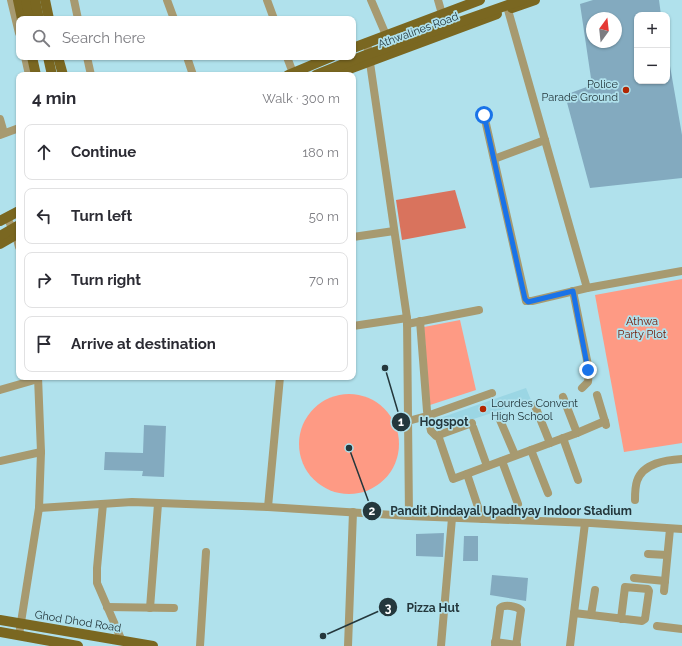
<!DOCTYPE html>
<html lang="en">
<head>
<meta charset="utf-8">
<style>
  body { margin:0; font-family:Raleway,sans-serif; background:#f2f2f3; color:#2b2b33 }
  .controls { position:absolute; right:12px; top:12px; display:grid; overflow:hidden; border-radius:8px; box-shadow:0 1px 3px #0004 }
  .controls button { width:36px; height:36px; display:grid; place-items:center; padding:0; border:0; border-bottom:1px solid #e1e1e2; background:#fff; color:#2b2b33; font:20px sans-serif }
  .compass { position:absolute; left:586px; top:12px; width:36px; height:36px; border-radius:50%; background:#fff; box-shadow:0 1px 3px #0004; rotate:15deg }
  .stop { position:absolute; width:12px; height:12px; margin:-9px; border:3px solid #1a73e8; border-radius:50%; background:#fff }
  .stop.end { background:#1a73e8; border-color:#fff; box-shadow:0 1px 4px #0008 }
  .list { margin:0; padding:0; list-style:none }
  h2 { display:flex; justify-content:space-between; align-items:center; height:52px; margin:0; padding:0 16px; font-size:17px }
  h2 small { font-size:13px; font-weight:400; color:#7c7c81 }
  .list li { display:grid; grid-template-columns:26px 1fr auto; gap:12px; align-items:center; box-sizing:border-box; height:56px; margin:0 8px 8px; padding:0 8px; border:1px solid #e1e1e2; border-radius:8px }
  .list b { display:block; font-size:15px; white-space:nowrap }
  .list em { font-size:13px; font-style:normal; color:#7c7c81 }
  .icon { flex:none; width:22px; height:22px; fill:none; stroke:currentColor; stroke-width:2; stroke-linecap:round; stroke-linejoin:round }
  .map { position:relative; flex:none; width:682px; height:646px; overflow:hidden }
  .search { position:absolute; background:#fff; box-shadow:0 1px 3px #0004; left:16px; top:16px; width:340px; height:44px; display:flex; align-items:center; gap:10px; box-sizing:border-box; padding:0 14px; border-radius:8px; color:#7c7c81; font-size:15px }
  .panel { position:absolute; background:#fff; box-shadow:0 1px 3px #0004; left:16px; top:72px; width:340px; height:308px; border-radius:8px }
  .map>svg:first-child { display:block }
</style>
</head>
<body>
<div class="map">
<svg width="682" height="646" viewBox="0 0 682 646">
  <rect width="100%" height="100%" fill="#b0e1ec"/>
  <polygon fill="#9bd6e4" points="526,388 531,400 440,430 437,419"/>
  <g fill="#fe9a84">
    <polygon points="682,279 682,443 624,452 595,295"/>
    <polygon points="460,320 476,390 430,405 424,327"/>
    <circle cx="349" cy="444" r="50"/>
  </g>
  <polygon fill="#d9735d" points="455,190 466,228 402,240 396,200"/>
  <g fill="#83aabf" fill-rule="evenodd">
    <path d="M593,0H659L661,15H637V81H667V66H670L682,135V178L590,188L565,95L592,85L580,4ZM592,18H616V42H592Z"/>
    <polygon points="144,425 166,426 164,477 142,476 143,471 104,470 105,452 143,453"/>
    <polygon points="444,533 443,557 416,556 416,534"/>
    <polygon points="464,536 478,536 478,561 463,561"/>
    <polygon points="492,575 528,578 526,601 490,595"/>
  </g>
  <g fill="none" stroke-linecap="round" stroke-linejoin="round">
    <g stroke="#a79a70" stroke-width="8">
      <polyline points="11,0 19,33"/>
      <polyline points="74,0 78,19"/>
      <polyline points="167,0 174,19"/>
      <polyline points="267,0 274,19"/>
      <polyline points="371,0 386,35"/>
      <polyline points="438,0 442,14"/>
      <polyline points="508,10 587,288"/>
      <polyline points="367,42 407,318 409,516"/>
      <polyline points="25,57 29,75"/>
      <polyline points="87,57 91,75"/>
      <polyline points="187,57 193,75"/>
      <polyline points="287,57 293,73"/>
      <polyline points="484,115 526,301 532,301 587,288 682,271"/>
      <polyline points="0,119 4,133"/>
      <polyline points="0,135 19,128"/>
      <polyline points="494,159 545,140"/>
      <polyline points="7,218 16,235 19,247"/>
      <polyline points="353,237 394,231"/>
      <polyline points="573,291 589,370 588,382 582,388"/>
      <polyline points="420,321 427,411 431,431 436,436 472,423"/>
      <polyline points="407,324 479,310"/>
      <polyline points="353,326 407,318"/>
      <polyline points="38,377 41,452 39,508 132,502 268,507 409,516 591,523 682,529"/>
      <polyline points="0,390 38,379"/>
      <polyline points="597,395 606,425"/>
      <polyline points="563,397 577,433"/>
      <polyline points="535,406 550,443"/>
      <polyline points="500,420 515,455"/>
      <polyline points="408,421 427,416 492,393"/>
      <polyline points="473,427 487,466"/>
      <polyline points="439,438 453,479 577,433 605,421"/>
      <polyline points="563,438 578,480"/>
      <polyline points="531,450 548,493"/>
      <polyline points="0,461 41,452"/>
      <polyline points="502,461 518,504"/>
      <polyline points="467,474 482,519"/>
      <path d="M635,500C635,494 635,487 637,481C643,463 666,460 682,459"/>
      <polyline points="103,504 97,568 97,583 122,641"/>
      <polyline points="268,507 280,377"/>
      <polyline points="648,554 667,555"/>
      <polyline points="634,578 665,581"/>
      <polyline points="664,591 670,529"/>
      <polyline points="107,607 174,608"/>
      <polyline points="150,608 158,504"/>
      <polyline points="574,613 642,621 645,619 649,591 648,589 625,587 621,619"/>
      <polyline points="591,615 595,590"/>
      <polyline points="657,626 682,629"/>
      <polyline points="19,635 39,508"/>
      <polyline points="495,642 517,645"/>
      <polyline points="200,646 206,552"/>
      <polyline points="348,646 353,512"/>
      <polyline points="441,646 452,518"/>
      <path d="M495,646L500,610V608C505,604 516,606 521,610L516,646"/>
      <polyline points="570,646 585,523"/>
    </g>
    <g stroke="#7a6721" stroke-width="10">
      <polyline points="18,0 22,19"/>
      <polyline points="26,0 30,19"/>
      <polyline points="35,0 39,19"/>
      <polyline points="45,0 49,19"/>
      <polyline points="512,8 535,0"/>
      <polyline points="353,48 480,0"/>
      <polyline points="32,57 36,75"/>
      <polyline points="48,57 52,75"/>
      <polyline points="58,57 63,75"/>
      <polyline points="288,75 331,57"/>
      <polyline points="333,75 497,14"/>
      <polyline points="0,221 19,211"/>
      <polyline points="0,244 19,233"/>
      <polyline points="0,620 153,646"/>
      <polyline points="0,632 78,646"/>
    </g>
    <g stroke="#7a6721" stroke-width="10">
      <polyline points="316,75 366,55 522,0"/>
      <polyline points="0,236 19,225"/>
    </g>
  </g>
  <g fill="none" stroke-linecap="round" stroke-linejoin="round">
    <polyline stroke="#1a73e8" stroke-width="5" points="484,115 525,299 528,302 532,301 573,291 588,370"/>
  </g>
  <g fill="#b22602" stroke="#b0e1ec" stroke-width="1.5">
    <circle cx="626" cy="90" r="4"/>
    <circle cx="483" cy="409" r="4"/>
  </g>
  <g text-anchor="middle" stroke-width="3.5" stroke-linejoin="round" paint-order="stroke">
    <g font-size="11" fill="#24373c" stroke="#b0e1ec">
      <text transform="translate(418 30) rotate(-20)" y="4">Athwalines Road</text>
      <text transform="translate(78 621) rotate(9)" y="4">Ghod Dhod Road</text>
    </g>
    <g font-size="11" fill="#24373c" stroke="#b0e1ec" text-anchor="end">
      <text x="618" y="88">Police<tspan x="618" dy="13">Parade Ground</tspan></text>
      <text x="491" y="407" text-anchor="start">Lourdes Convent<tspan x="491" dy="13">High School</tspan></text>
    </g>
    <g font-size="11" fill="#721501" stroke="#b0e1ec">
      <text x="642" y="325">Athwa<tspan x="642" dy="13">Party Plot</tspan></text>
    </g>
  </g>
  <path fill="none" stroke="#24373c" stroke-width="1.5" d="M385 368L401 422M349 448L372 511M323 636L388 607"/>
  <g fill="#24373c" stroke="#b0e1ec" stroke-width="1.5">
    <circle cx="385" cy="368" r="4"/>
    <circle cx="349" cy="448" r="4"/>
    <circle cx="323" cy="636" r="4"/>
    <circle cx="401" cy="422" r="10"/>
    <circle cx="372" cy="511" r="10"/>
    <circle cx="388" cy="607" r="10"/>
  </g>
  <g font-size="12" text-anchor="middle" font-weight="bold" fill="#fff">
    <text x="401" y="426">1</text>
    <text x="372" y="515">2</text>
    <text x="388" y="612">3</text>
  </g>
  <g font-size="12" text-anchor="middle" font-weight="bold" fill="#24373c" stroke="#b0e1ec" stroke-width="3.5" stroke-linejoin="round" paint-order="stroke">
    <text x="444" y="426">Hogspot</text>
    <text x="511" y="515">Pandit Dindayal Upadhyay Indoor Stadium</text>
    <text x="433" y="612">Pizza Hut</text>
  </g>
</svg>
<div class="controls">
<button>+</button>
<button>−</button>
</div>
<svg class="compass" viewBox="-18 -18 36 36"><path d="M0-13l5 13h-10z" fill="#e53935"/><path d="M0 13l5-13h-10z" fill="#7c7c81"/></svg>
<div class="stop" style="left:484px;top:115px"></div>
<div class="stop end" style="left:588px;top:370px"></div>
<div class="search"><svg class="icon" aria-label="search" viewBox="0 0 24 24"><circle cx="10" cy="10" r="6"/><path d="M15 15l6 6"/></svg>Search here</div>
<section class="panel">
<h2>4 min<small>Walk · 300 m</small></h2>
<ul class="list">
<li><svg class="icon" aria-label="ahead" viewBox="0 0 24 24"><path d="M12 20V5M6 11l6-6 6 6"/></svg><div><b>Continue</b></div><em>180 m</em></li>
<li><svg class="icon" aria-label="left" viewBox="0 0 24 24"><path d="M17 20v-9H6M10 6l-5 5 5 5"/></svg><div><b>Turn left</b></div><em>50 m</em></li>
<li><svg class="icon" aria-label="right" viewBox="0 0 24 24"><path d="M7 20v-9h11M14 6l5 5-5 5"/></svg><div><b>Turn right</b></div><em>70 m</em></li>
<li><svg class="icon" aria-label="arrive" viewBox="0 0 24 24"><path d="M6 21V4h12l-3 4 3 4H6"/></svg><div><b>Arrive at destination</b></div></li>
</ul>
</section>
</div>
</body>
</html>
